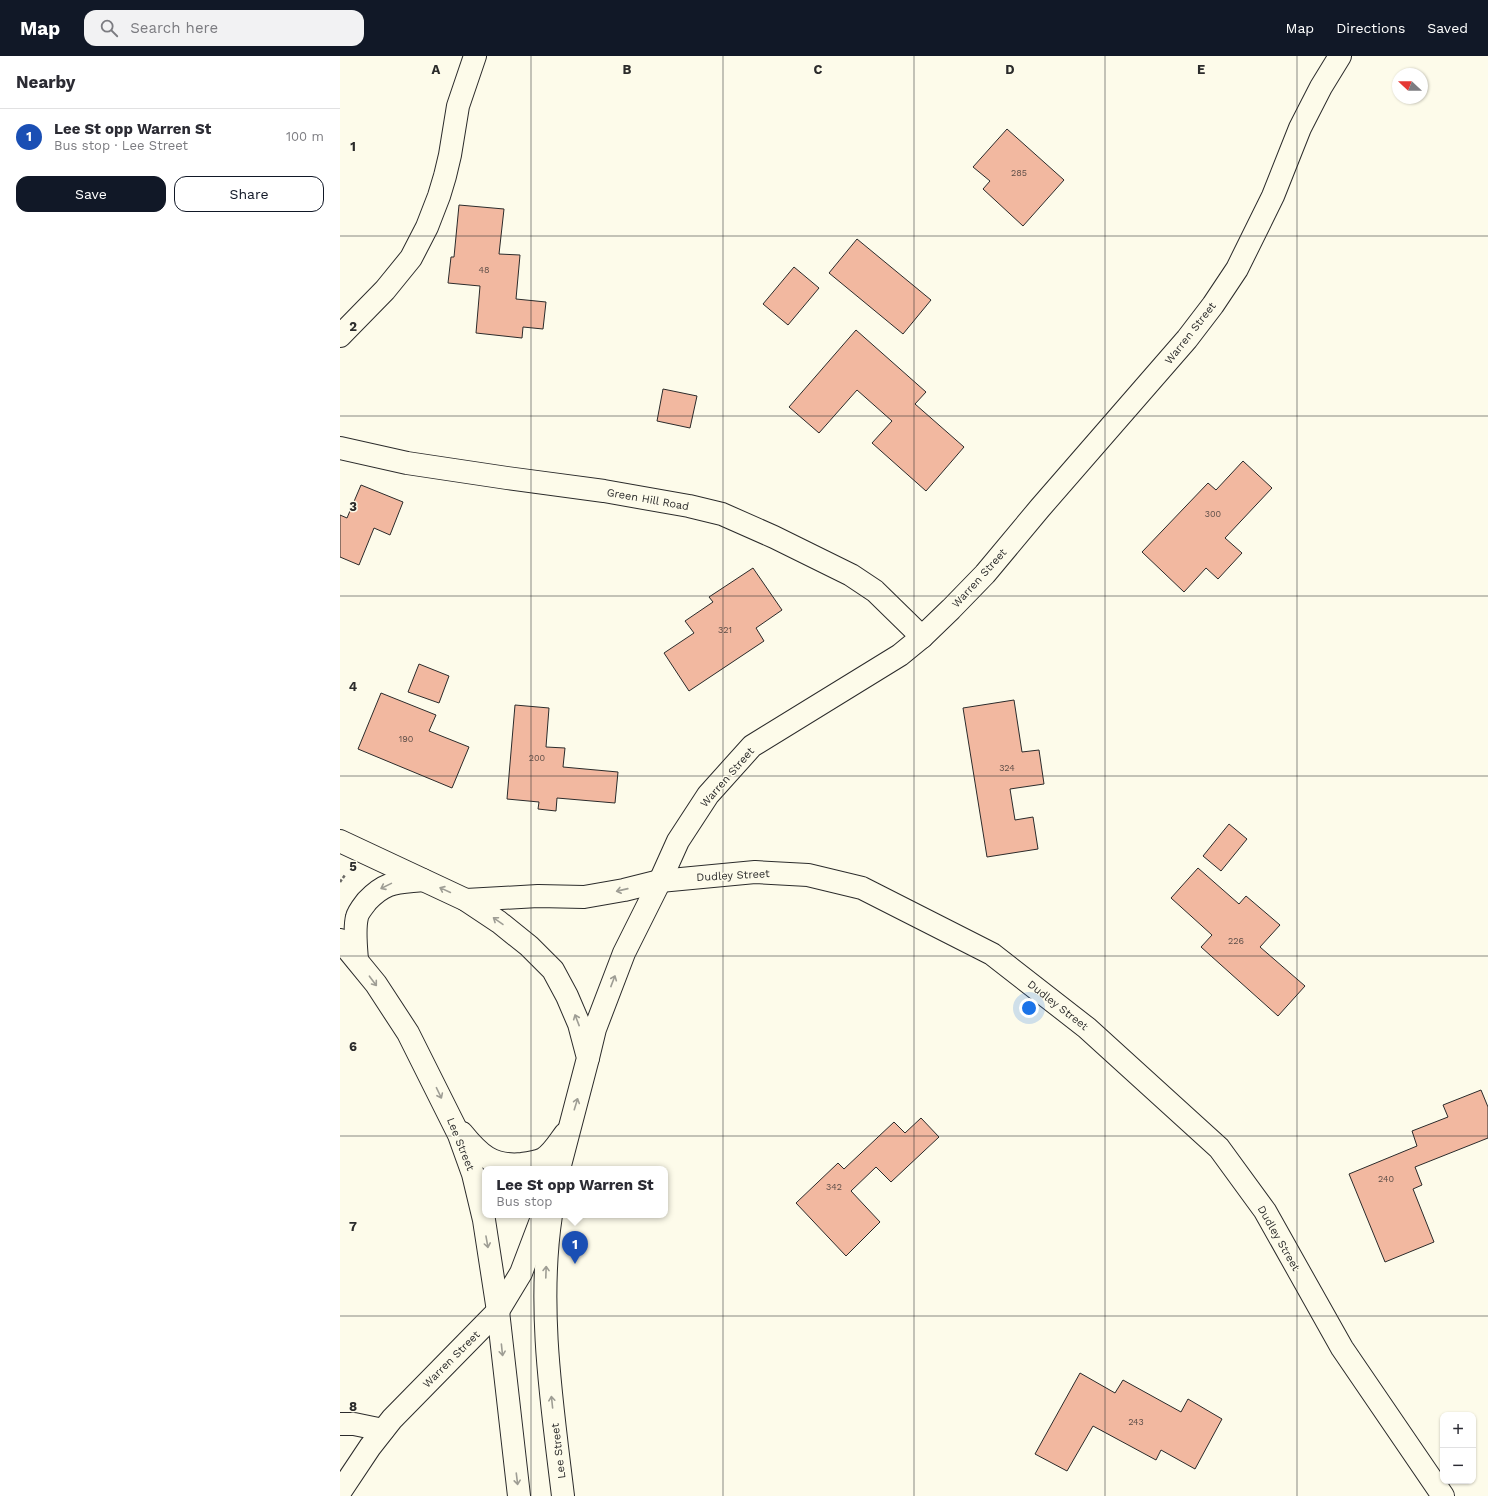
<!DOCTYPE html>
<html lang="en">
<head>
<meta charset="utf-8">
<style>
  body { margin:0; font-family:"Work Sans",sans-serif; background:#f2f2f3; color:#2b2b33 }
  .controls { position:absolute; right:12px; bottom:12px; display:grid; overflow:hidden; border-radius:8px; box-shadow:0 1px 3px #0004 }
  .controls button { width:36px; height:36px; display:grid; place-items:center; padding:0; border:0; border-bottom:1px solid #e1e1e2; background:#fff; color:#2b2b33; font:20px sans-serif }
  .compass { position:absolute; left:1052px; top:12px; width:36px; height:36px; border-radius:50%; background:#fff; box-shadow:0 1px 3px #0004; rotate:292deg }
  .you { position:absolute; left:689px; top:952px; width:14px; height:14px; margin:-10px; border:3px solid #fff; border-radius:50%; background:#1a73e8; box-shadow:0 0 0 6px #1a73e833 }
  .badge { display:grid; place-items:center; width:26px; height:26px; border-radius:50%; background:#111827; color:#fff; font-size:13px; font-weight:700 }
  .pin { position:absolute; translate:-50% -33px; filter:drop-shadow(0 1px 2px #0008) }
  .pin::after { content:''; position:absolute; top:21px; width:14px; height:12px; background:inherit; clip-path:polygon(0 0,100% 0,50% 100%) }
  .popup { position:absolute; left:142px; top:1110px; width:186px; height:52px; box-sizing:border-box; display:grid; place-content:center; border-radius:8px; background:#fff; filter:drop-shadow(0 1px 3px #0005); font-size:13px; white-space:nowrap; color:#7c7c81 }
  .popup b { font-size:15px; color:#2b2b33 }
  .popup::after { content:''; position:absolute; left:50%; top:100%; margin-left:-8px; border:8px solid transparent; border-top-color:#fff }
  .list { margin:0; padding:0; list-style:none }
  h2 { display:flex; justify-content:space-between; align-items:center; height:52px; margin:0; padding:0 16px; font-size:17px }
  h2 small { font-size:13px; font-weight:400; color:#7c7c81 }
  .list li { display:grid; grid-template-columns:26px 1fr auto; gap:12px; align-items:center; box-sizing:border-box; height:56px; padding:0 16px; border-top:1px solid #e1e1e2 }
  .list b { display:block; font-size:15px; white-space:nowrap }
  .list p { margin:0; font-size:13px; white-space:nowrap; color:#7c7c81 }
  .list em { font-size:13px; font-style:normal; color:#7c7c81 }
  .actions { display:flex; gap:8px; padding:12px 16px }
  .actions a { flex:1; padding:9px 0; border:1px solid #111827; border-radius:12px; text-align:center; font-size:14px; color:#111827 }
  .actions .main { background:#111827; color:#fff }
  .icon { flex:none; width:22px; height:22px; fill:none; stroke:currentColor; stroke-width:2; stroke-linecap:round; stroke-linejoin:round }
  .map { position:relative; flex:none; width:1148px; height:1440px; overflow:hidden }
  header { display:flex; align-items:center; gap:24px; box-sizing:border-box; height:56px; padding:0 20px; background:#111827; color:#fff }
  header strong { font-size:19px }
  nav { display:flex; gap:22px; margin-inline-start:auto; font-size:14px }
  .search { width:280px; height:36px; background:#f2f2f3; display:flex; align-items:center; gap:10px; box-sizing:border-box; padding:0 14px; border-radius:12px; color:#7c7c81; font-size:15px }
  main { display:flex }
  aside { flex:1; background:#fff }
  .map>svg:first-child { display:block }
</style>
</head>
<body>
<header>
<strong>Map</strong>
<div class="search"><svg class="icon" aria-label="search" viewBox="0 0 24 24"><circle cx="10" cy="10" r="6"/><path d="M15 15l6 6"/></svg>Search here</div>
<nav><a>Map</a><a>Directions</a><a>Saved</a></nav>
</header>
<main>
<aside>
<h2>Nearby<small></small></h2>
<ul class="list">
<li><span class="badge" style="background:#1a4fb4">1</span><div><b>Lee St opp Warren St</b><p>Bus stop · Lee Street</p></div><em>100 m</em></li>
</ul>
<div class="actions"><a class="main">Save</a><a>Share</a></div>
</aside>
<div class="map">
<svg width="1148" height="1440" viewBox="0 0 1148 1440">
  <rect width="100%" height="100%" fill="#fdfbea"/>
  <g fill="#f2b8a0" stroke="#2b2b2b">
    <polygon points="667,73 724,124 683,170 643,133 650,125 633,111"/>
    <polygon points="119,149 164,153 159,198 180,199 176,243 206,246 203,273 183,271 182,282 136,277 140,230 108,227 111,201 114,201"/>
    <polygon points="517,183 591,244 563,278 489,217"/>
    <polygon points="454,211 479,232 448,269 423,248"/>
    <polygon points="516,274 586,336 575,348 624,391 586,435 532,387 552,365 517,334 479,377 449,351"/>
    <polygon points="323,333 357,340 350,372 317,365"/>
    <polygon points="903,405 932,432 885,482 902,497 878,523 866,512 844,536 802,496 868,427 876,434"/>
    <polygon points="21,429 63,446 50,479 34,472 19,509 0,501 0,459 7,462"/>
    <polygon points="413,512 442,554 416,572 424,585 349,635 324,597 354,577 345,565 373,546 369,541"/>
    <polygon points="79,608 109,620 99,647 68,636"/>
    <polygon points="41,637 96,659 89,675 129,691 112,732 18,693"/>
    <polygon points="674,644 682,696 699,694 704,728 670,733 675,764 693,761 698,793 647,801 623,652"/>
    <polygon points="175,649 209,652 206,691 225,692 223,711 278,716 275,747 217,742 216,755 198,753 199,746 167,743"/>
    <polygon points="889,768 907,783 881,815 863,800"/>
    <polygon points="858,812 899,848 906,840 940,869 920,891 965,930 938,960 861,891 872,879 831,842"/>
    <polygon points="1141,1034 1148,1051 1148,1082 1075,1111 1082,1129 1073,1133 1094,1186 1045,1206 1009,1118 1077,1090 1072,1075 1108,1061 1103,1049"/>
    <polygon points="581,1062 599,1081 551,1126 536,1111 511,1135 540,1166 506,1200 456,1147 498,1107 504,1113 554,1066 565,1077"/>
    <polygon points="740,1317 775,1337 783,1324 841,1356 848,1343 882,1363 855,1413 821,1394 816,1404 753,1370 727,1415 695,1398"/>
  </g>
  <g fill="none" stroke-linecap="round" stroke-linejoin="round">
    <g stroke="#2b2b2b" stroke-width="24">
      <g id="minor">
        <polyline points="0,280 45,234 71,202 87,171 99,140 105,120 110,99 118,50 135,0"/>
        <polyline points="0,392 67,407 167,422 264,435 349,450 382,458 434,481 511,519 535,535 582,581"/>
        <polyline points="126,844 198,840 244,841 284,834 320,825 415,816 468,819 522,832 652,898 747,972 879,1092 925,1155 1002,1292 1103,1440"/>
        <polyline points="248,1002 255,973 284,897 320,825 338,785 368,739 412,690 560,599 582,581 611,553 645,518 700,452 847,283 873,249 897,213 933,140 960,72 981,31 1000,0"/>
        <polyline points="0,1368 14,1368 43,1374"/>
        <polyline points="0,1436 30,1391 52,1363 158,1255 181,1217 203,1159"/>
      </g>
    </g>
    <g stroke="#2b2b2b" stroke-width="24">
      <g id="major">
        <polyline points="0,785 126,844 159,866 189,890 213,914 227,940 239,968 248,1002 219,1113"/>
        <polyline points="0,884 36,928 68,977 119,1079 133,1118 144,1164 158,1255 179,1440"/>
        <path d="M17,904C16,891 14,873 17,861C18,856 24,849 27,845C46,825 56,827 83,824"/>
        <path d="M122,1077C139,1098 152,1111 182,1108C189,1107 196,1106 203,1103C212,1098 219,1086 225,1078"/>
        <path d="M211,1159C197,1252 212,1348 223,1440"/>
      </g>
    </g>
    <polyline stroke="#6a6964" stroke-width="2.5" stroke-dasharray="3 2" stroke-linecap="butt" points="0,826 5,819"/>
    <use href="#minor" stroke="#fdfbea" stroke-width="22"/>
    <use href="#major" stroke="#fdfbea" stroke-width="22"/>
  </g>
  <defs><path id="oneway-shaft" d="M-6 0H5M1.5-3L5.5 0L1.5 3" fill="none" stroke-width="1.6" stroke-linecap="round" stroke-linejoin="round"/></defs>
  <g stroke="#9e9d94">
    <use href="#oneway-shaft" transform="translate(46 830) rotate(154)"/>
    <use href="#oneway-shaft" transform="translate(105 834) rotate(-155)"/>
    <use href="#oneway-shaft" transform="translate(282 834) rotate(167)"/>
    <use href="#oneway-shaft" transform="translate(158 865) rotate(-145)"/>
    <use href="#oneway-shaft" transform="translate(33 925) rotate(53)"/>
    <use href="#oneway-shaft" transform="translate(273 925) rotate(-69)"/>
    <use href="#oneway-shaft" transform="translate(237 964) rotate(-111)"/>
    <use href="#oneway-shaft" transform="translate(99 1037) rotate(64)"/>
    <use href="#oneway-shaft" transform="translate(236 1048) rotate(-73)"/>
    <use href="#oneway-shaft" transform="translate(147 1186) rotate(80)"/>
    <use href="#oneway-shaft" transform="translate(206 1216) rotate(-88)"/>
    <use href="#oneway-shaft" transform="translate(162 1294) rotate(84)"/>
    <use href="#oneway-shaft" transform="translate(212 1346) rotate(-96)"/>
    <use href="#oneway-shaft" transform="translate(177 1423) rotate(83)"/>
  </g>
  <path fill="none" stroke="#2b2b2b" stroke-width="1" stroke-opacity="0.55" d="M191,0V1440M383,0V1440M574,0V1440M765,0V1440M957,0V1440M0,180H1148M0,360H1148M0,540H1148M0,720H1148M0,900H1148M0,1080H1148M0,1260H1148"/>
  <g text-anchor="middle" stroke-width="3" stroke-linejoin="round" paint-order="stroke">
    <g font-size="9" fill="#5d4e48">
      <text x="679" y="120">285</text>
      <text x="144" y="217">48</text>
      <text x="873" y="461">300</text>
      <text x="385" y="577">321</text>
      <text x="66" y="686">190</text>
      <text x="197" y="705">200</text>
      <text x="667" y="715">324</text>
      <text x="896" y="888">226</text>
      <text x="1046" y="1126">240</text>
      <text x="494" y="1134">342</text>
      <text x="796" y="1369">243</text>
    </g>
    <g font-size="11" fill="#2b2b2b" stroke="#fdfbea">
      <text transform="translate(850 277) rotate(-52)" y="4">Warren Street</text>
      <text transform="translate(308 443) rotate(10)" y="4">Green Hill Road</text>
      <text transform="translate(639 522) rotate(-48)" y="4">Warren Street</text>
      <text transform="translate(387 721) rotate(-49)" y="4">Warren Street</text>
      <text transform="translate(393 819) rotate(-3)" y="4">Dudley Street</text>
      <text transform="translate(718 949) rotate(38)" y="4">Dudley Street</text>
      <text transform="translate(121 1088) rotate(68)" y="4">Lee Street</text>
      <text transform="translate(939 1182) rotate(60)" y="4">Dudley Street</text>
      <text transform="translate(111 1303) rotate(-45)" y="4">Warren Street</text>
      <text transform="translate(218 1395) rotate(-97)" y="4">Lee Street</text>
    </g>
  </g>
  <g font-size="13" text-anchor="middle" font-weight="bold" fill="#2b2b2b" stroke="#fdfbea" stroke-width="3" stroke-linejoin="round" paint-order="stroke">
    <text x="96" y="18">A</text>
    <text x="287" y="18">B</text>
    <text x="478" y="18">C</text>
    <text x="670" y="18">D</text>
    <text x="861" y="18">E</text>
    <text x="13" y="95">1</text>
    <text x="13" y="275">2</text>
    <text x="13" y="455">3</text>
    <text x="13" y="635">4</text>
    <text x="13" y="815">5</text>
    <text x="13" y="995">6</text>
    <text x="13" y="1175">7</text>
    <text x="13" y="1355">8</text>
  </g>
</svg>
<div class="controls">
<button>+</button>
<button>−</button>
</div>
<svg class="compass" viewBox="-18 -18 36 36"><path d="M0-13l5 13h-10z" fill="#e53935"/><path d="M0 13l5-13h-10z" fill="#7c7c81"/></svg>
<div class="you"></div>
<div class="pin badge" style="left:235px;top:1208px;background:#1a4fb4">1</div>
<div class="popup"><b>Lee St opp Warren St</b>Bus stop</div>
</div>
</main>
</body>
</html>
